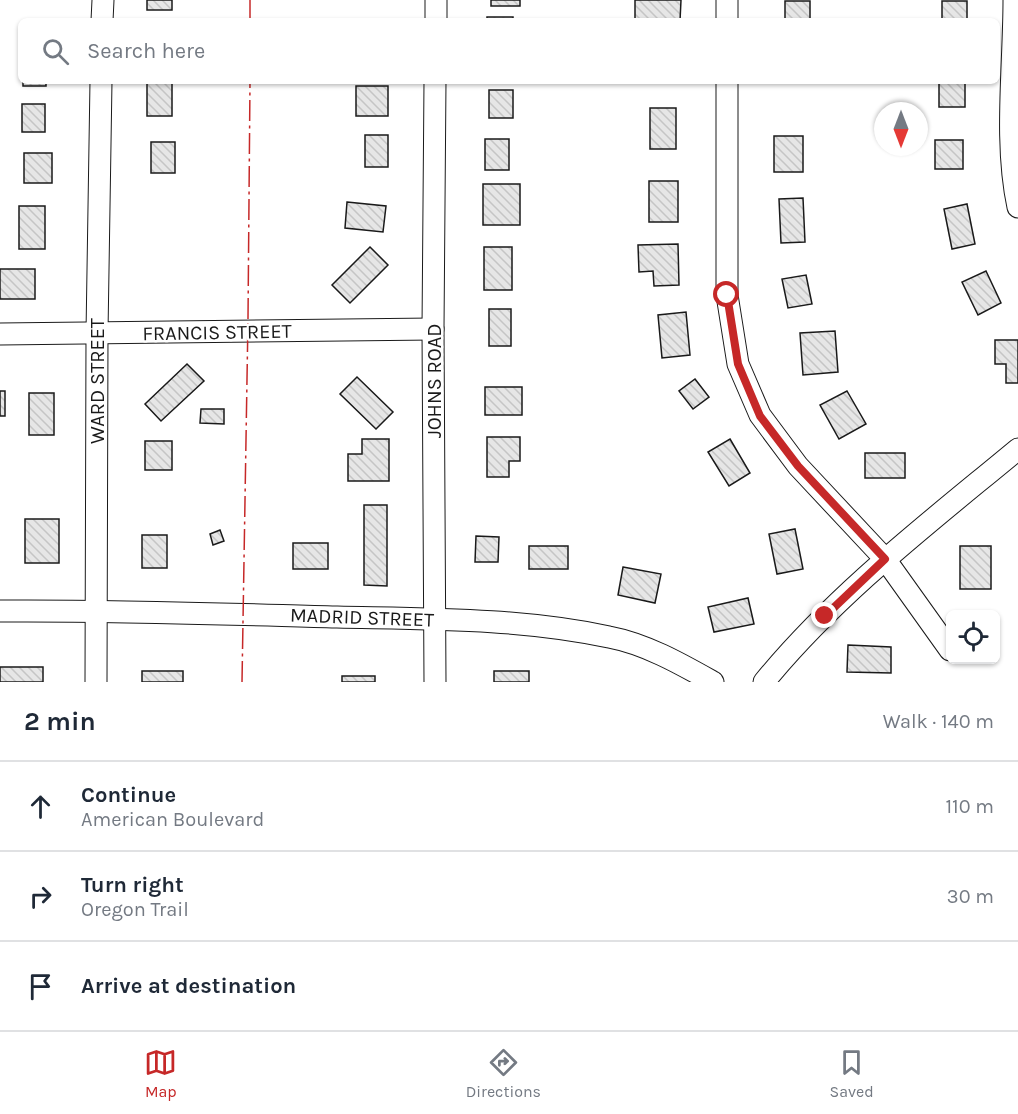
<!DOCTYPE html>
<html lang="en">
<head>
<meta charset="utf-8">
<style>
  body { margin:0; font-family:Karla,sans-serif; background:#f6f6f7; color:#1f2937 }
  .controls { position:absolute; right:18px; bottom:18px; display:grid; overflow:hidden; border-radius:9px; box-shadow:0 2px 4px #0004 }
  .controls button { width:54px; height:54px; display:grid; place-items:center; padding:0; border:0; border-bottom:2px solid #e0e1e3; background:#fff; color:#1f2937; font:30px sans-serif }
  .compass { position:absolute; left:874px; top:102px; width:54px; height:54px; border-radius:50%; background:#fff; box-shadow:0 2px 4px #0004; rotate:180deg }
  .stop { position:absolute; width:18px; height:18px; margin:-14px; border:4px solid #c62828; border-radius:50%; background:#fff }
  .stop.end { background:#c62828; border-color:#fff; box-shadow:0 2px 6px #0008 }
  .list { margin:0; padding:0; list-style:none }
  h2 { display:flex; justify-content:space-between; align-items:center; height:78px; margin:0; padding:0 24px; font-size:26px }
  h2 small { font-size:20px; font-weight:400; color:#747a83 }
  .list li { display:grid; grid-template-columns:39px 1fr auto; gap:18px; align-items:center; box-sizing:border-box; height:90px; padding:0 24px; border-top:2px solid #e0e1e3 }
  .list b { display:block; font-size:22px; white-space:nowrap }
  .list p { margin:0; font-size:20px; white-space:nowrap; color:#747a83 }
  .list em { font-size:20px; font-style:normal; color:#747a83 }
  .icon { flex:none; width:33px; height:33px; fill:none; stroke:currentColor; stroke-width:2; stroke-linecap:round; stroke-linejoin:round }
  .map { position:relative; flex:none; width:1018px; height:682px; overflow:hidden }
  .search { position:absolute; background:#fff; box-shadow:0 2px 4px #0004; left:18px; right:18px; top:18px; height:66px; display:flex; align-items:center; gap:15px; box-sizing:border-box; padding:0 21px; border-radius:9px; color:#747a83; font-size:22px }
  .sheet { height:348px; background:#fff }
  nav { display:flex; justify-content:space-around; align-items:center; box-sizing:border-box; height:84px; border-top:2px solid #e0e1e3; background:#fff; font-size:16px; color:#747a83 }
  nav a { display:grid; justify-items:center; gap:3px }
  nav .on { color:#c62828 }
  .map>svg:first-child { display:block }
</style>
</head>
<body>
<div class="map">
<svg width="1018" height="682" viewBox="0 0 1018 682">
  <defs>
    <pattern id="building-back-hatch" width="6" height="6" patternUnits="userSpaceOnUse" patternTransform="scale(1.5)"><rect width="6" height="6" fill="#e6e6e6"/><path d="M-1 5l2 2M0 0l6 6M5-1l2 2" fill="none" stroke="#c5c5c5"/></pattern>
  </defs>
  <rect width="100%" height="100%" fill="#fff"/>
  <g fill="url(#building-back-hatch)" stroke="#1a1a1a" stroke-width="1.5">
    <rect x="147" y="0" width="25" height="10"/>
    <rect x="491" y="0" width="29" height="6"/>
    <polygon points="635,0 681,0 680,21 635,21"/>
    <rect x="785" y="1" width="25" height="20"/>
    <rect x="942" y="1" width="25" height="20"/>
    <rect x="487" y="17" width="26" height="4"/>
    <rect x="23" y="81" width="23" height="5"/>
    <rect x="147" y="81" width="25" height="35"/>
    <rect x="939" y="81" width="26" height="26"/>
    <rect x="356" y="86" width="32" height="30"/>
    <rect x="489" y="90" width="24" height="28"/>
    <rect x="22" y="104" width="23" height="28"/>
    <rect x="650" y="108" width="26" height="41"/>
    <rect x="365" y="135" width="23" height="32"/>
    <rect x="774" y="136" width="29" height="36"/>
    <rect x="485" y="139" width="24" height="31"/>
    <rect x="935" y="140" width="28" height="29"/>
    <rect x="151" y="142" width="24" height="31"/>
    <rect x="24" y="153" width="28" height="30"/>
    <rect x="649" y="181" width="29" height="41"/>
    <rect x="483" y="184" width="37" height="41"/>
    <polygon points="803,198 805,242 781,243 779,199"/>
    <polygon points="347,202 386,206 383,232 345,228"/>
    <polygon points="967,204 975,244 952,249 944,209"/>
    <rect x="19" y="206" width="26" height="43"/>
    <polygon points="678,244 679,285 654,286 653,271 639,272 638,245"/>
    <polygon points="370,247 388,265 350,303 332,285"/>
    <rect x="484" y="247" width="28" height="43"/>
    <rect x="0" y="269" width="35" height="30"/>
    <polygon points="986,271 1001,303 978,315 962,282"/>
    <polygon points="806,275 812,304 788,308 782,279"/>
    <rect x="489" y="309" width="22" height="37"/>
    <polygon points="686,312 690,355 662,358 658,315"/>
    <polygon points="835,331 838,372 803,375 800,333"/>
    <polygon points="995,340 1018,340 1018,383 1006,383 1006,364 995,364"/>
    <polygon points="187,364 204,381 161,421 145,404"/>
    <polygon points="357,377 393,412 376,429 340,394"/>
    <polygon points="695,379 709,397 693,409 679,391"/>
    <rect x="485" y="387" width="37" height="28"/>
    <rect x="0" y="391" width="5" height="25"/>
    <polygon points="847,391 866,424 839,439 820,405"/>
    <rect x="29" y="393" width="25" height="42"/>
    <polygon points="201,409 224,409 224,424 200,423"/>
    <polygon points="487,437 520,437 520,461 509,461 509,477 487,477"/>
    <polygon points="362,439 389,439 389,481 348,481 348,454 362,454"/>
    <polygon points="730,439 750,473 729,486 708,452"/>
    <rect x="145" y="441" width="27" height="29"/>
    <rect x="865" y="453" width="40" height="25"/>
    <polygon points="364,505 387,505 387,586 364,585"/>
    <rect x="25" y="519" width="34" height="44"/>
    <polygon points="795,529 803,569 777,574 769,534"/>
    <polygon points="220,530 224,541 213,545 210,534"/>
    <rect x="142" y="535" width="25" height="33"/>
    <polygon points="476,536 499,537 498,562 475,562"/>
    <rect x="293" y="543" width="35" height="26"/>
    <rect x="529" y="546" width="39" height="23"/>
    <rect x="960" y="546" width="31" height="43"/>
    <polygon points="623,567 661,574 655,603 618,595"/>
    <polygon points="748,598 754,624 714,632 708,607"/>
    <polygon points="848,645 891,647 891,673 847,672"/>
    <rect x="0" y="667" width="43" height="15"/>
    <rect x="142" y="671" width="41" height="11"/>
    <rect x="494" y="671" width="35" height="11"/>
    <rect x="342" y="676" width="33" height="6"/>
  </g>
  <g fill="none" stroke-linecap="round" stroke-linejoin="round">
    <g stroke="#1a1a1a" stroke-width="23">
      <g id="minor">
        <path d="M1014,0C1014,66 1004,143 1018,207"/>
        <polyline points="102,21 103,0"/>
        <polyline points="436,21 436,0"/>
        <polyline points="727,21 727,0"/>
        <polyline points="727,81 727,295 738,364 760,415 798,466 885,559 950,650"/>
        <polyline points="0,334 433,329"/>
        <path d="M0,611C112,610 225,614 337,617C426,619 521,618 609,637C646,644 681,664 713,682"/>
        <polyline points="96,682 97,333 101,81"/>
        <polyline points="435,682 433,329 435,81"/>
        <path d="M764,682C837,593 930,522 1018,449"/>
      </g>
    </g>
    <use href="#minor" stroke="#fff" stroke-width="21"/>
    <g stroke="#c62828" stroke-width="1.5" stroke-dasharray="21 4.5 3 4.5" stroke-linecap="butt">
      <polyline points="250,21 250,0"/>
      <polyline points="242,682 248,319 250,81"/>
    </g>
  </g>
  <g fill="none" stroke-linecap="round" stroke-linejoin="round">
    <polyline stroke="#c62828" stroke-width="8" points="727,295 738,364 760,416 798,466 885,559 825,616"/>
  </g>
  <g text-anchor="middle" stroke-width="4.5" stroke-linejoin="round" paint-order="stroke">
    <g font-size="20" fill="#1a1a1a" stroke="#fff">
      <text transform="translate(217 332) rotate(-1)" y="7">FRANCIS STREET</text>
      <text transform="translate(97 381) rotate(-90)" y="7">WARD STREET</text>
      <text transform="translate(434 381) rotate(-90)" y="7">JOHNS ROAD</text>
      <text transform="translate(362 617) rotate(2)" y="7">MADRID STREET</text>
    </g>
  </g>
</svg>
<div class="controls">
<button><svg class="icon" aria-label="locate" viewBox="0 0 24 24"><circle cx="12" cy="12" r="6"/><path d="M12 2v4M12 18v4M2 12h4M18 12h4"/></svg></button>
</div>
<svg class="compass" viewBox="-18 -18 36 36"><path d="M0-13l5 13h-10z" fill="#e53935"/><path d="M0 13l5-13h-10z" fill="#747a83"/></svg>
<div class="stop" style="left:727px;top:295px"></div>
<div class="stop end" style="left:825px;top:616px"></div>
<div class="search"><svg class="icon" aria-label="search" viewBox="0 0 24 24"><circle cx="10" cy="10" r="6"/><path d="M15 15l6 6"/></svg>Search here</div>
</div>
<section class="sheet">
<h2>2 min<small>Walk · 140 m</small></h2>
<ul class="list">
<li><svg class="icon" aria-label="ahead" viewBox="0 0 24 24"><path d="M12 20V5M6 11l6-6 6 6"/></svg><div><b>Continue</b><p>American Boulevard</p></div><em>110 m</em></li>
<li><svg class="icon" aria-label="right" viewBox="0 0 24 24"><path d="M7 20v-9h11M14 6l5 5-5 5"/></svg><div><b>Turn right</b><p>Oregon Trail</p></div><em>30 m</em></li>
<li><svg class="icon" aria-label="arrive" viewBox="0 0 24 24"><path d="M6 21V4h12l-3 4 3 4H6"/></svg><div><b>Arrive at destination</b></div></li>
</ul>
</section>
<nav>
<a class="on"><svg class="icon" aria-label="map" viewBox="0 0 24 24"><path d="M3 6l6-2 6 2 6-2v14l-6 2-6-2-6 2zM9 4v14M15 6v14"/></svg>Map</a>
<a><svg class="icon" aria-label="directions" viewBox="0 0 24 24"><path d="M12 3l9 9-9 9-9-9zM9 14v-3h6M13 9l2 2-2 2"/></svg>Directions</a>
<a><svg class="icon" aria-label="saved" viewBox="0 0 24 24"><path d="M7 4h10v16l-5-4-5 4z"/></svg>Saved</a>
</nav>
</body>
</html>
